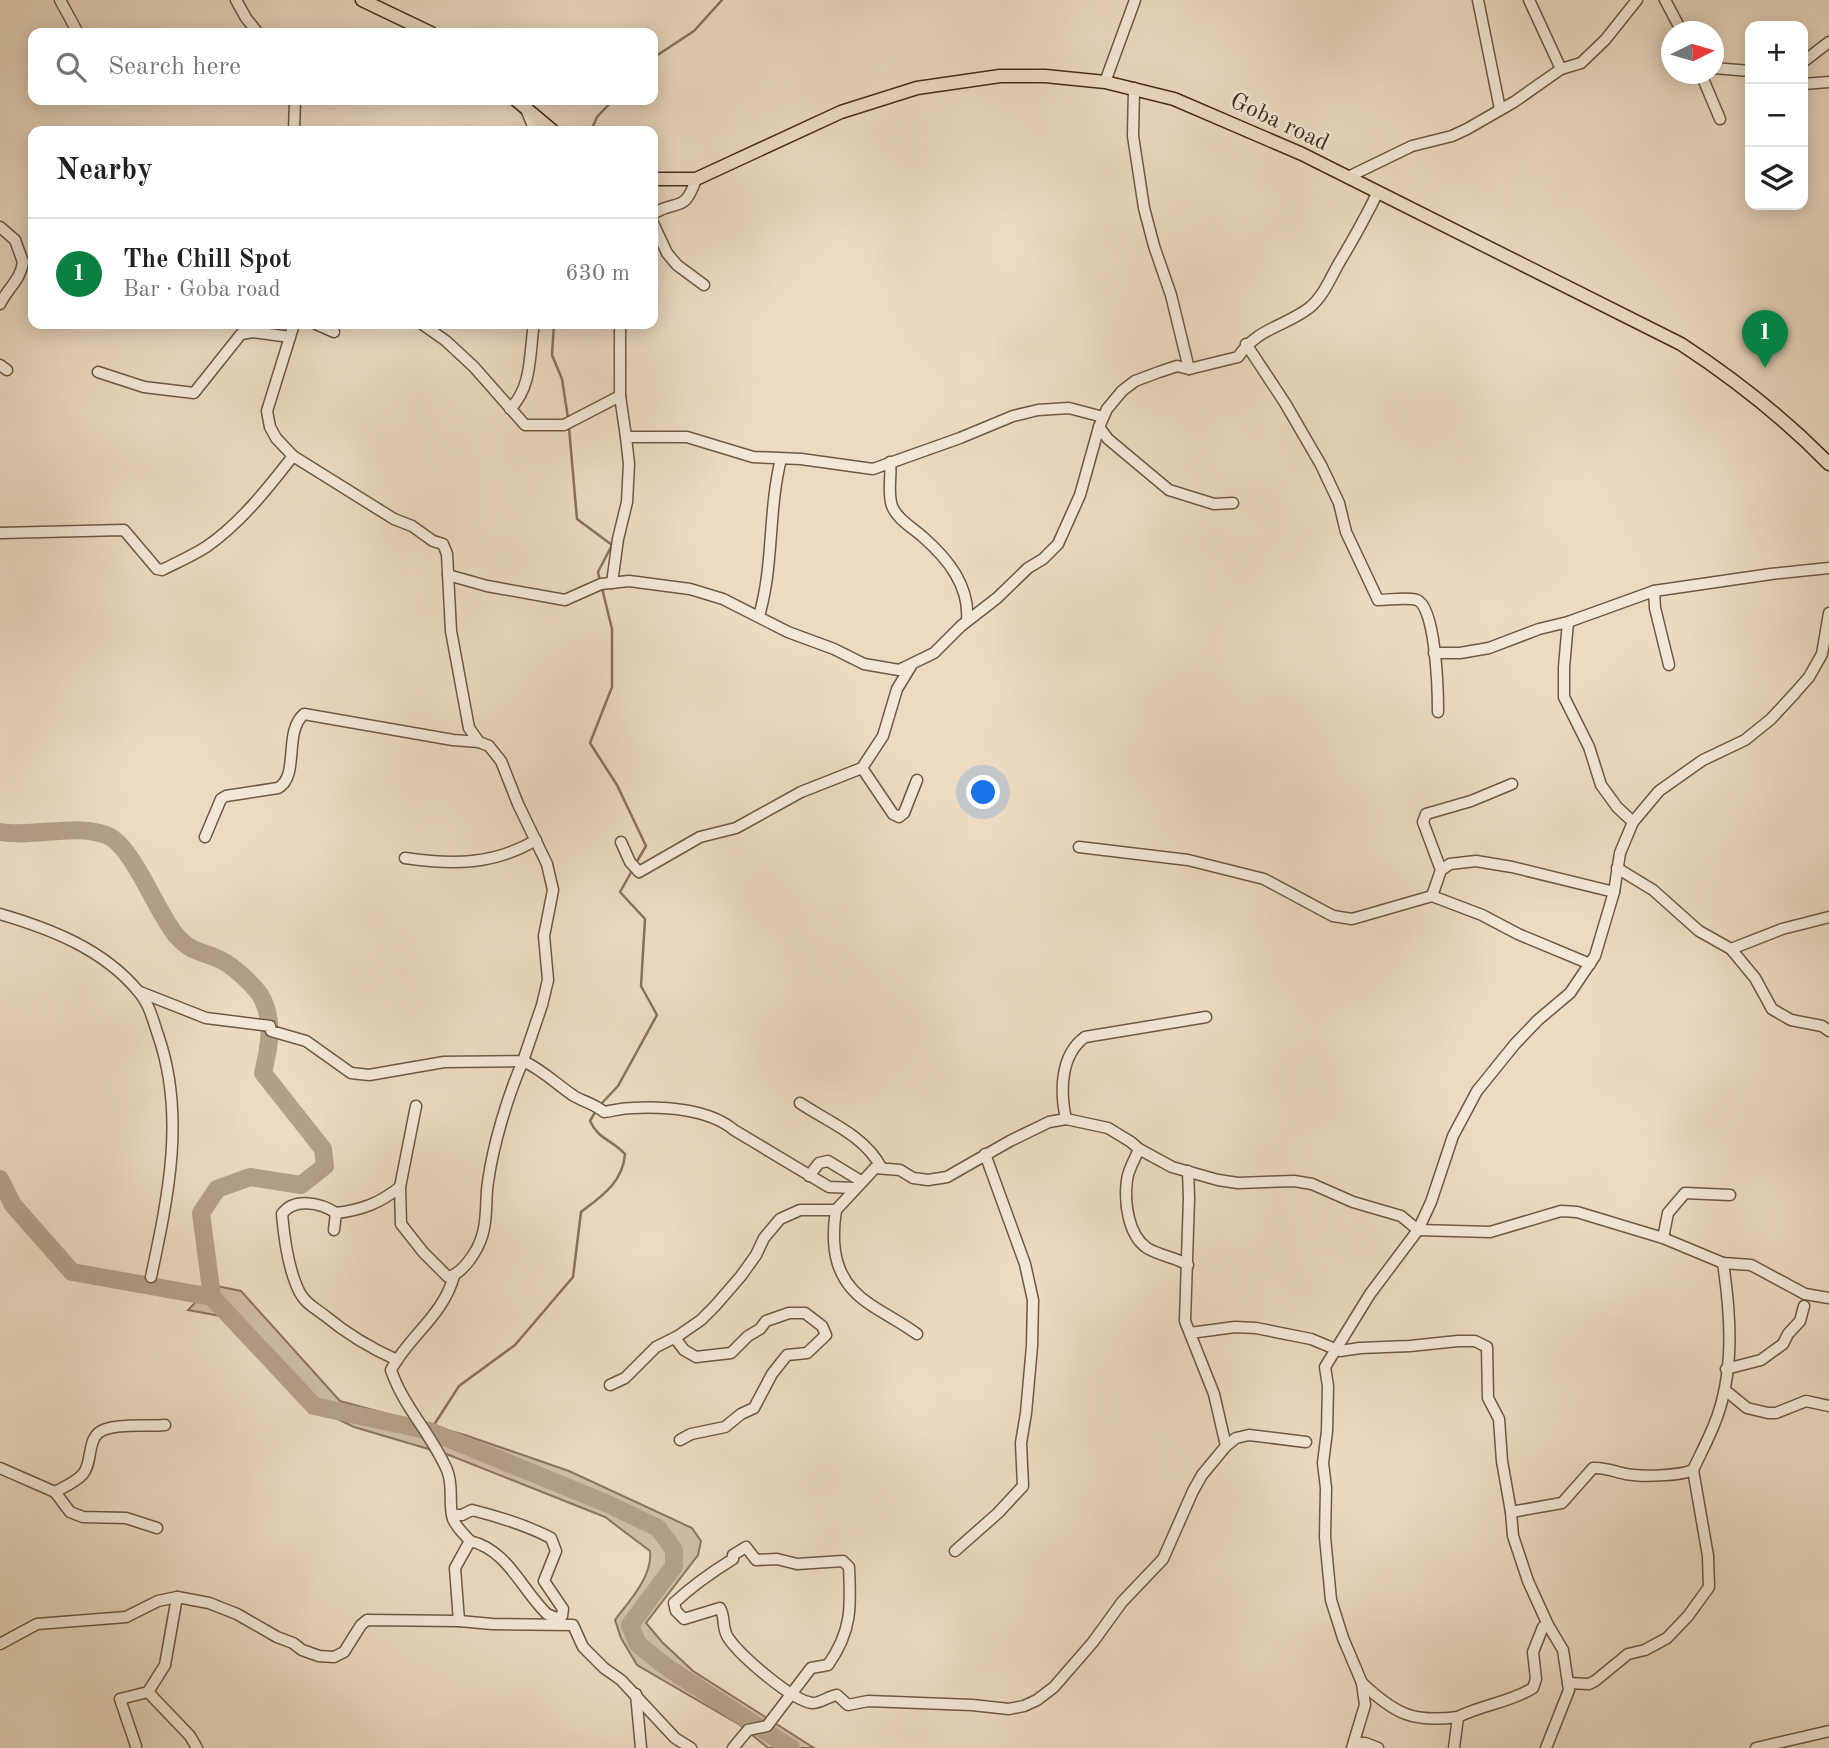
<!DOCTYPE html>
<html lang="en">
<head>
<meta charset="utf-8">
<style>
  body { margin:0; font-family:"Old Standard TT",serif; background:#f2f2f2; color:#202124 }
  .controls { position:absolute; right:21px; top:21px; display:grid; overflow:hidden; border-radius:14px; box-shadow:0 4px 18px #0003 }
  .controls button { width:63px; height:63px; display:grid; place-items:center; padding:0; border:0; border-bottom:2px solid #e0e0e0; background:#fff; color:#202124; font:35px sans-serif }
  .compass { position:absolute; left:1661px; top:21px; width:63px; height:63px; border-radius:50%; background:#fff; box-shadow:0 4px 18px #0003; rotate:85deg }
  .you { position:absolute; left:984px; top:793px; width:24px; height:24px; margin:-18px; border:5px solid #fff; border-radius:50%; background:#1a73e8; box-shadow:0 0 0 10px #1a73e833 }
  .badge { display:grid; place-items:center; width:46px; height:46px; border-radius:50%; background:#0b8043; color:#fff; font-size:23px; font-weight:700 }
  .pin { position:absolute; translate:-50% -58px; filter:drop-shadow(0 2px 4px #0008) }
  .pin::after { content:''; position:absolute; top:37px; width:24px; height:21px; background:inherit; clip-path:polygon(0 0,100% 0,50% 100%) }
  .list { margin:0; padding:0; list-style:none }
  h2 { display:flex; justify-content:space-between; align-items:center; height:91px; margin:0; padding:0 28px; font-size:30px }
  h2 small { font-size:23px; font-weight:400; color:#757577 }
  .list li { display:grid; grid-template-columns:46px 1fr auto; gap:21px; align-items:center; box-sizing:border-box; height:112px; padding:0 28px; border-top:2px solid #e0e0e0 }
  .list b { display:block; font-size:26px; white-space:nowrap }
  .list p { margin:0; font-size:23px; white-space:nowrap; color:#757577 }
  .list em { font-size:23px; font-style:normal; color:#757577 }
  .icon { flex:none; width:38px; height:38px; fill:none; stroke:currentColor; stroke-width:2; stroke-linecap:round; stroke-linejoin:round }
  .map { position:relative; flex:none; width:1829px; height:1748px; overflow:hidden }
  .search { position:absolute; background:#fff; box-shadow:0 4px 18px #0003; left:28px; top:28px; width:630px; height:77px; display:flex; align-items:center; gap:18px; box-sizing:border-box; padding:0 24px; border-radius:14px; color:#757577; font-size:26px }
  .panel { position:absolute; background:#fff; box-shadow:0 4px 18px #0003; left:28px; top:126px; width:630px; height:203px; border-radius:14px }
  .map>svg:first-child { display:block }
</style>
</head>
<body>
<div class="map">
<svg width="1829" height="1748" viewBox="0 0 1829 1748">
  <rect width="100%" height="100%" fill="#ecdbc2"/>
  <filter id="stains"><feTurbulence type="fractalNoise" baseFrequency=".00286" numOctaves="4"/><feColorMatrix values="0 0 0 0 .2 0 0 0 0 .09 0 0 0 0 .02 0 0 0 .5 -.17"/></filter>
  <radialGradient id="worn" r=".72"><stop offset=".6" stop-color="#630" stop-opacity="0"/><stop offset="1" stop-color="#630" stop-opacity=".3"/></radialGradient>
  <path fill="#cfbda5" stroke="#8a755e" stroke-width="2" d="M212,1285L241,1291L340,1401L465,1435L569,1471L692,1528L701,1541L698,1555L646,1623L662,1642L693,1671L814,1748H768L740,1725L637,1665L621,1638L615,1620C629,1601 653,1576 650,1551L605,1517L449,1455L354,1427L300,1401L226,1317L188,1310Z"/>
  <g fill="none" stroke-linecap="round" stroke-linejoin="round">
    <g stroke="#87725b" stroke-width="2.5">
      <polyline points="653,58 694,31 722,0"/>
      <polyline points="591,131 597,117 613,100"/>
      <polyline points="554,324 552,355 562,379 568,418"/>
      <polyline points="569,428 577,519 612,545 598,572 600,581"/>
      <polyline points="602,588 612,629 612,687 590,743 617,785 646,846 636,863"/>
      <polyline points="601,1104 618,1086 657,1015 641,986 645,919 620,892 633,869"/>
      <path d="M430,1431L459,1386L515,1345L573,1277L581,1212C602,1196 623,1182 625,1154C612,1140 598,1139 590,1121L597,1109"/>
    </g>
    <g stroke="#b3a088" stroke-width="18">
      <path d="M0,832C34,838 73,823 106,835C132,844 156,911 175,934C192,954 201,950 221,960C233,966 257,987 263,1000C274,1024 269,1048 263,1073L323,1149L325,1166L301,1185L250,1177L217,1189L201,1213L212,1297"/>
      <polyline points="0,1179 13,1205 72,1272 212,1297 314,1406 430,1431 608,1504 658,1528 674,1550 674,1566 630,1625 638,1644 665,1666 791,1748"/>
    </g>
    <g stroke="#6e5842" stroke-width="13">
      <g id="minor">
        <polyline points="60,0 78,33"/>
        <polyline points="236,0 246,18 258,33"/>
        <polyline points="1478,0 1500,109"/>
        <polyline points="1529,0 1561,69"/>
        <polyline points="1665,0 1682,32"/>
        <polyline points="1803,62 1829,42"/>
        <polyline points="1714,68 1750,71"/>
        <polyline points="1701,74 1720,119"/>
        <polyline points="1105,82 1135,0"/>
        <polyline points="1803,84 1829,82"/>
        <polyline points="1134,88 1133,136 1144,208 1154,246 1171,295 1189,369"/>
        <polyline points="526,109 535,131"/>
        <polyline points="294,131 295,100"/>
        <polyline points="1348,177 1412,146 1452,136 1467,129 1514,102 1561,69 1581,63 1605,40 1637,0"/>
        <path d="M653,214C677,198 684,215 696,179"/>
        <polyline points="653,223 667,253 677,265 704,285"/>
        <path d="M0,227L15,240L23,262C21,279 8,288 0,304"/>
        <polyline points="316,324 334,332"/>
        <polyline points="422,324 446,341 474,367 525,425 564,425 620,396"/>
        <polyline points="620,324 620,396 626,437 687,437 753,457 801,459 873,469 960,438 1013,416 1038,410 1069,408 1103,417"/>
        <path d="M1246,344L1285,403L1321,465L1339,503L1346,532L1378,600C1390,600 1406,597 1417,600C1436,607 1438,692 1438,712"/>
        <polyline points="0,365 7,370"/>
        <polyline points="98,372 144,387 194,393 241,334 253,332 290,337"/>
        <path d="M510,409C533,386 529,353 534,324"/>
        <polyline points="1099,427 1108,439 1169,490 1214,504 1233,503"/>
        <path d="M890,462C892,476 887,491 892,506C897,519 913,528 923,537C948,559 970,586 967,621"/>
        <path d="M0,533L124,530L157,569L162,570C176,563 192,556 206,547C240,524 268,488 293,456"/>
        <path d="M448,575L487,586L565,600L601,584L629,581L690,589L723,599L788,632L834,649L864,664L899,670L934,653L961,626L997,598L1028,568L1043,559L1058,544L1080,495L1099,427L1107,409L1122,391L1135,381L1159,372L1177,366L1189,369L1238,357C1257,328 1284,327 1309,308C1323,297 1330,279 1339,263C1353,240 1366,216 1378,192"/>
        <polyline points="612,583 618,539 627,502 629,464 626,437"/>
        <polyline points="1654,591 1655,608 1669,665"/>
        <path d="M759,616C774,565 768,510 781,459"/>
        <polyline points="1568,622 1564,667 1564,697 1589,747 1601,785 1617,807 1633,822"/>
        <polyline points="1434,653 1460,653 1489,648 1539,629 1568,622 1654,591 1771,574 1829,568"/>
        <polyline points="862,768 893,814 899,817 904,813 917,780"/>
        <path d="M205,837L221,799L226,796L278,788C300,776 283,732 304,714L453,740L479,742"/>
        <polyline points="621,842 630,862 639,872 700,837 736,828 801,792 862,768 883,736 897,689 911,666"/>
        <polyline points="1079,847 1188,860 1264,879 1333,916 1352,919 1432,896 1482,915 1518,934 1590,964"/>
        <path d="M405,858C453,865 494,865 536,840"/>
        <polyline points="1617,868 1653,890 1699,931 1731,949 1755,978 1772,1009 1791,1020 1822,1026 1829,1031"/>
        <polyline points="1441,870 1423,822 1426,814 1471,801 1512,784"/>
        <polyline points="1432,896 1441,870 1450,864 1476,861 1512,867 1614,892"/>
        <path d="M0,914C51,929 103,949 138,991C149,1003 153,1020 158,1035C186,1115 168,1197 151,1277"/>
        <polyline points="1731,949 1782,929 1829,917"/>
        <polyline points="140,992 206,1018 270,1026 271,1031 306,1041 351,1073 369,1075 444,1062 523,1061 542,1005 548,980 544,936 553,890 547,864 518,804 501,761 489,746 479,742 469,728 451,631 447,554 443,544 433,541 412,526 394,519 293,456 276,438 270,427 267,411 294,324"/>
        <path d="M800,1103C828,1122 864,1135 881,1167"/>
        <path d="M416,1106L400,1187L401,1224L423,1252L448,1277C463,1274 478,1250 482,1236C488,1219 485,1199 488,1182C493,1145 508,1095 523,1061C543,1070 556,1084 574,1096C584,1102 595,1104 604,1112C613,1111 622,1108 632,1108C664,1106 709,1109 734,1130L829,1187L855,1188"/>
        <path d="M1066,1119C1060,1092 1060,1055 1085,1037L1206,1017"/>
        <path d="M1139,1149C1135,1159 1128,1170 1127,1180C1124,1202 1128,1235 1147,1248C1160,1256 1175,1257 1188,1265"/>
        <polyline points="1188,1171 1189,1198 1185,1321 1214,1394 1226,1446"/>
        <polyline points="809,1176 819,1163 828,1161 861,1181"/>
        <path d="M836,1210C830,1249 835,1282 871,1305C886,1315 902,1323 917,1334"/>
        <path d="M336,1213C321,1203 294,1197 282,1214C284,1237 289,1272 300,1293C305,1303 315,1308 324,1315C347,1334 370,1348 397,1360"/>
        <path d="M334,1230L336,1213C362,1210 380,1203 400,1187"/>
        <polyline points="1663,1238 1668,1213 1685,1193 1730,1195"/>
        <polyline points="1190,1333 1235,1327 1256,1328 1311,1339 1340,1351 1360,1348 1410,1346 1458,1341 1475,1341 1487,1347 1488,1398 1499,1419 1502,1461 1511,1512 1513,1536 1528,1581 1548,1625 1563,1650 1569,1690 1546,1748"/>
        <polyline points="675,1338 684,1350 696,1357 731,1353 748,1336 760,1329 766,1321 789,1313 805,1313 822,1326 826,1335 807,1353 787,1355 772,1374 754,1408 741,1414 725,1427 691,1434 680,1440"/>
        <polyline points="1726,1369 1761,1360 1783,1344 1788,1334 1800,1321 1804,1306"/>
        <polyline points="610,1385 625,1378 656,1347 678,1336 701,1320 715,1306 741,1276 756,1255 764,1238 780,1219 800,1210 836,1210 875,1168 900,1170 913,1178 928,1180 947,1177 1010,1141 1049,1122 1066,1119 1108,1128 1131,1142 1139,1149 1172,1167 1218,1180 1238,1183 1294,1181 1312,1184 1353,1202 1401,1216 1418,1230 1490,1232 1561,1211 1577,1212 1663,1238 1723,1263 1751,1265 1805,1294 1829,1298"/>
        <polyline points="1725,1390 1747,1408 1768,1413 1776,1413 1806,1401 1829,1406"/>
        <polyline points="0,1468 55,1492 70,1512 83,1517 126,1518 157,1528"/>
        <path d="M55,1492C64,1487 76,1482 83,1474C94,1461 85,1435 106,1429C125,1423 146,1427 165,1425"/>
        <path d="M1511,1512L1562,1503L1593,1468C1605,1467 1615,1472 1626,1474C1641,1477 1680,1476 1693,1470C1700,1455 1708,1440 1714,1425C1735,1374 1731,1316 1723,1263"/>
        <path d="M453,1515H462L472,1510C500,1517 526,1525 551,1538L556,1551L544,1581L563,1609L562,1616L556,1618L547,1614C521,1589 508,1550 470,1541"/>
        <polyline points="955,1551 998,1513 1023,1486 1021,1443 1026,1413 1032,1346 1033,1300 1025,1264 985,1154"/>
        <polyline points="459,1621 492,1624 573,1625 583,1647 604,1668 621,1680 675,1738 691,1748"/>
        <path d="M0,1644L37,1624L126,1617L158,1601L177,1597L209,1603L237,1614L277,1637L293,1643L302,1650L319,1656L334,1657L344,1652L361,1625L367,1620L459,1621L455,1568L470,1541C465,1535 456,1527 453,1519C448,1504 454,1486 447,1470C432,1435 403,1406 391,1370C409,1336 443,1316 454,1276"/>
        <path d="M1362,1683C1395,1714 1413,1723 1458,1717"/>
        <polyline points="1568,1683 1589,1684 1595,1681 1628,1654 1645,1650 1667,1638 1688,1616 1709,1587 1708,1556 1693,1470"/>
        <polyline points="148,1692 190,1736 197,1748"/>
        <polyline points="636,1694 641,1748"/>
        <polyline points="1354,1743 1365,1743 1378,1748"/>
        <polyline points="136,1746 120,1699 148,1692 165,1665 177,1597"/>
        <path d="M733,1748L748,1730L767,1726L811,1668L828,1665C852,1631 851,1607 849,1567L843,1561L797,1564L777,1559L756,1560L746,1547L733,1555V1559C712,1572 692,1586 674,1603L676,1611L684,1619L720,1608C726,1618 721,1629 729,1639C741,1656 791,1700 812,1703C819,1704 829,1696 837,1695L848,1705L868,1701L972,1705L1009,1709L1024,1706L1037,1700L1054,1687L1093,1642L1122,1602L1163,1559L1193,1491L1202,1475L1226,1446L1236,1438L1249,1435L1306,1442"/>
        <polyline points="1352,1748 1365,1705 1362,1683 1343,1638 1331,1600 1325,1537 1326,1488 1323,1463 1327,1431 1328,1386 1325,1367 1370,1294 1418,1230 1431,1202 1453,1136 1477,1091 1515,1044 1538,1020 1570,993 1595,956 1614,892 1620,853 1633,822 1659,791 1703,760 1745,740 1771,719 1795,693 1809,677 1822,654 1829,613"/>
        <path d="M1454,1748L1458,1717C1482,1705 1511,1702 1533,1688L1536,1679L1533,1652L1543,1627L1548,1625"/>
        <polyline points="1756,1748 1829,1731"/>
      </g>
    </g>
    <g stroke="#442d17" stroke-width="15">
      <g id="major">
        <polyline points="362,0 431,33"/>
        <polyline points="516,100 553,131"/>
        <path d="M653,179H696L841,112L917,88L1000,76H1045L1105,82L1174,99L1302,154L1681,344C1736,380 1783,417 1829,464"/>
      </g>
    </g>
    <use href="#minor" stroke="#f3e8d7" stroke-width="10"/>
    <use href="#major" stroke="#ecdbc2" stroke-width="12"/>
  </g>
  <g text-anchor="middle" stroke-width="5" stroke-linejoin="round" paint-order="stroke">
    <g font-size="24" fill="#442d17" stroke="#f3e8d7">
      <text transform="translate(1280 121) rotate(25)" y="8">Goba road</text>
    </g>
  </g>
  <rect width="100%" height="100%" filter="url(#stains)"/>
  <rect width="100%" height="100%" fill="url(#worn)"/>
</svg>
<div class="controls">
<button>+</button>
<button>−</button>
<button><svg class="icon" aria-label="layers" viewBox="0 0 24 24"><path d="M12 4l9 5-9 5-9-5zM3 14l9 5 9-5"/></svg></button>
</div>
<svg class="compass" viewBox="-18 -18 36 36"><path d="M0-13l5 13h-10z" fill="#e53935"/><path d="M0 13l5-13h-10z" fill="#757577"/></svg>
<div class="you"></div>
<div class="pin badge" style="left:1765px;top:368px">1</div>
<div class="search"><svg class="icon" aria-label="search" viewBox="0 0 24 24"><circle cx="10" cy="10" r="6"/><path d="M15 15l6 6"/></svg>Search here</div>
<section class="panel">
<h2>Nearby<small></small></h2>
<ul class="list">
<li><span class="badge">1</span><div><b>The Chill Spot</b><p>Bar · Goba road</p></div><em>630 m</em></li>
</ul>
</section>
</div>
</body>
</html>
